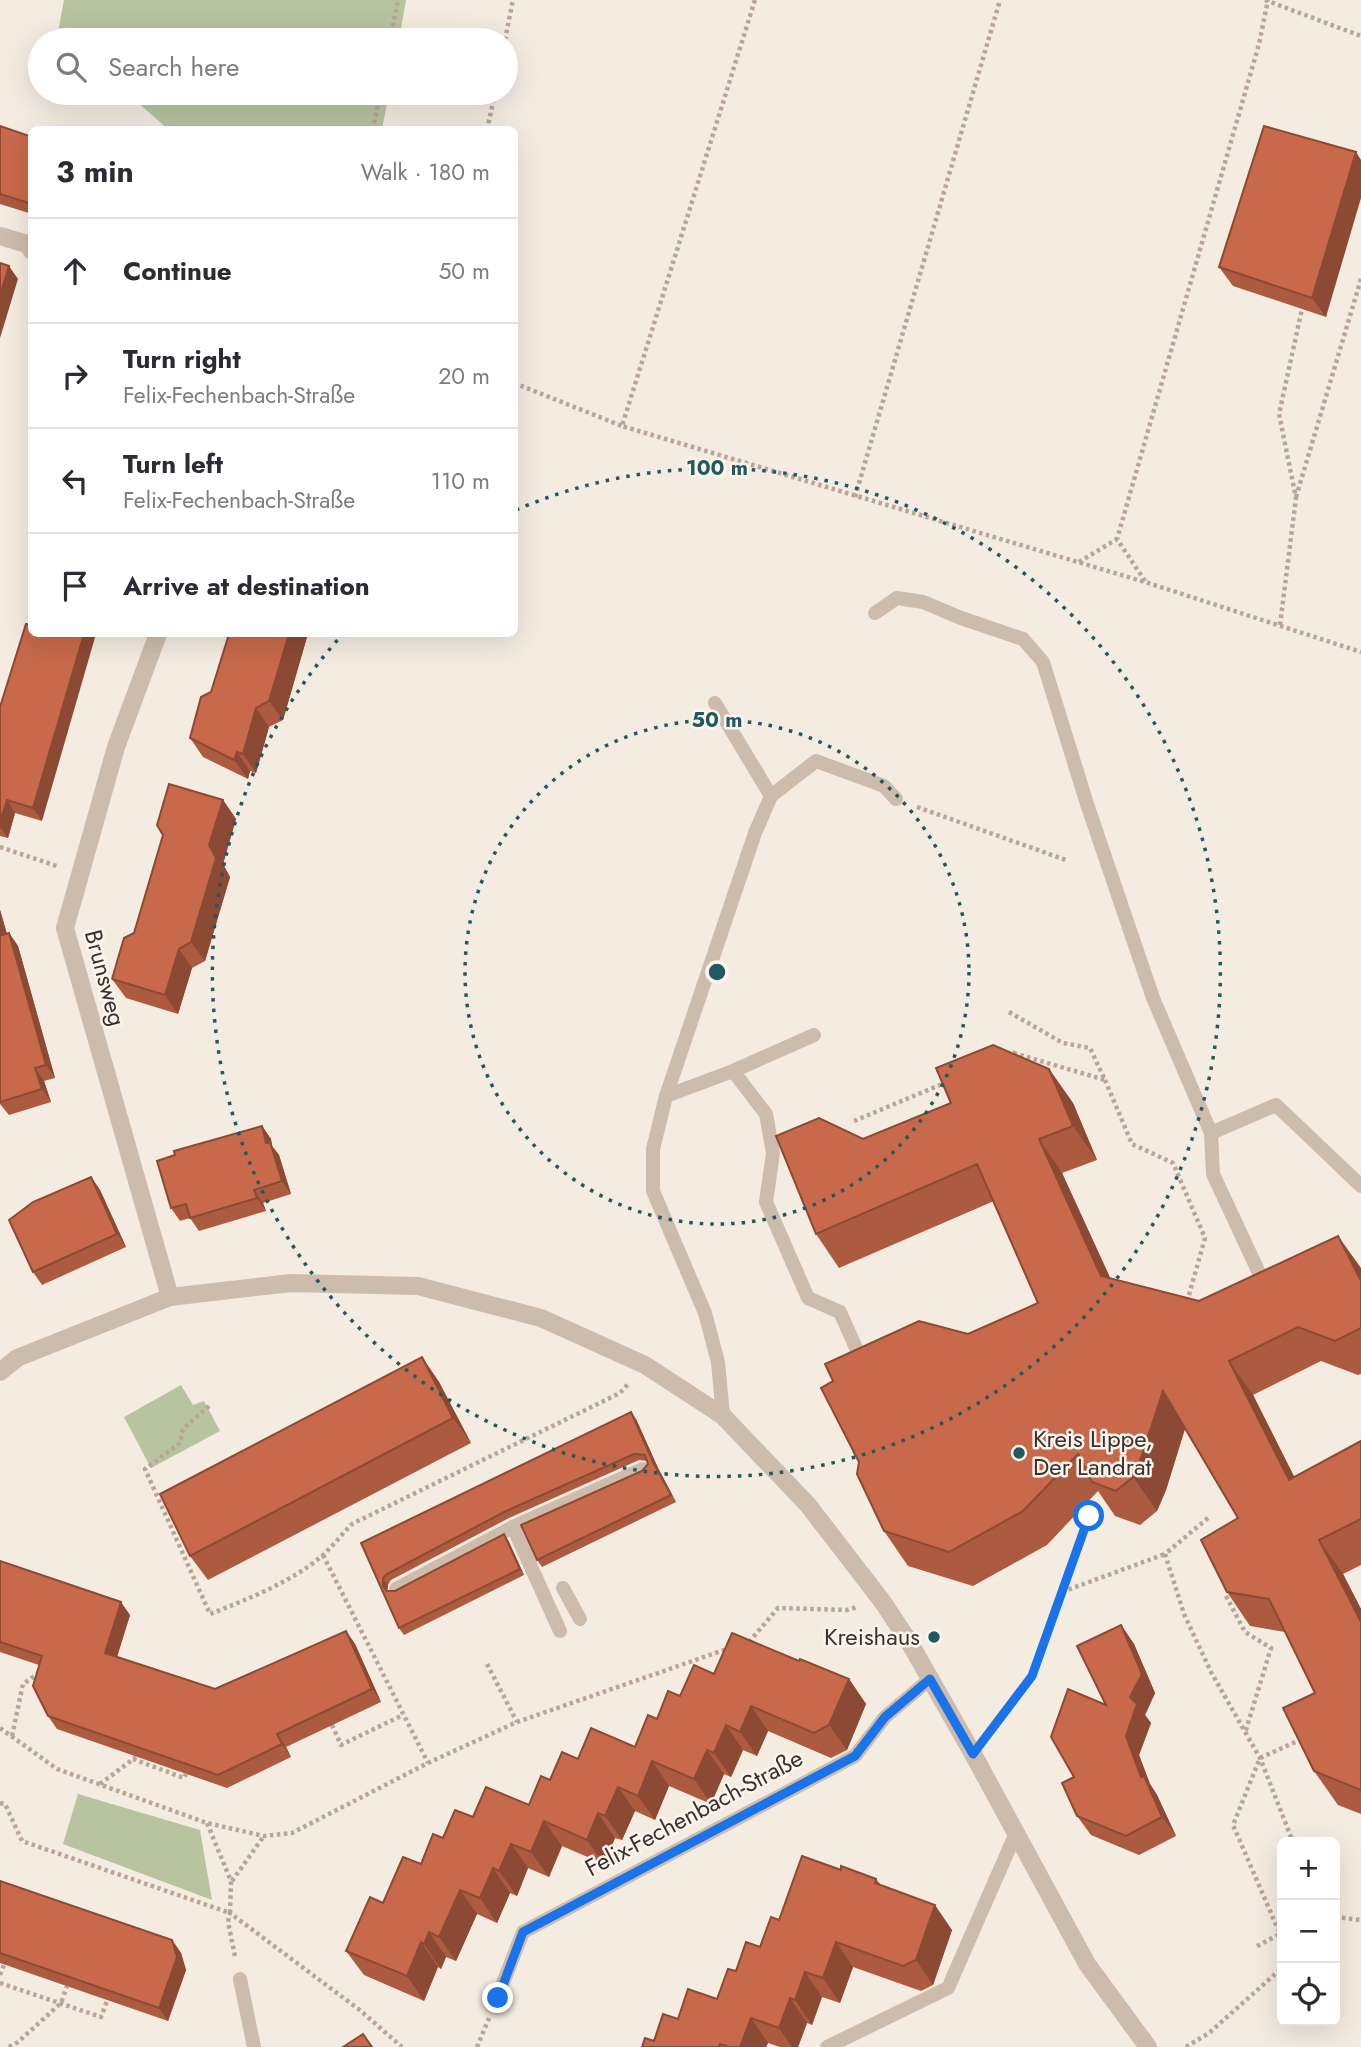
<!DOCTYPE html>
<html lang="en">
<head>
<meta charset="utf-8">
<style>
  body { margin:0; font-family:Jost,sans-serif; background:#f2f2f3; color:#2b2b33 }
  .controls { position:absolute; right:21px; bottom:21px; display:grid; overflow:hidden; border-radius:10px; box-shadow:0 7px 28px #0002 }
  .controls button { width:63px; height:63px; display:grid; place-items:center; padding:0; border:0; border-bottom:2px solid #e1e1e2; background:#fff; color:#2b2b33; font:35px sans-serif }
  .stop { position:absolute; width:21px; height:21px; margin:-16px; border:5px solid #1a73e8; border-radius:50%; background:#fff }
  .stop.end { background:#1a73e8; border-color:#fff; box-shadow:0 2px 7px #0008 }
  .list { margin:0; padding:0; list-style:none }
  h2 { display:flex; justify-content:space-between; align-items:center; height:91px; margin:0; padding:0 28px; font-size:30px }
  h2 small { font-size:23px; font-weight:400; color:#7c7c81 }
  .list li { display:grid; grid-template-columns:46px 1fr auto; gap:21px; align-items:center; box-sizing:border-box; height:105px; padding:0 28px; border-top:2px solid #e1e1e2 }
  .list b { display:block; font-size:26px; white-space:nowrap }
  .list p { margin:0; font-size:23px; white-space:nowrap; color:#7c7c81 }
  .list em { font-size:23px; font-style:normal; color:#7c7c81 }
  .icon { flex:none; width:38px; height:38px; fill:none; stroke:currentColor; stroke-width:2; stroke-linecap:round; stroke-linejoin:round }
  .map { position:relative; flex:none; width:1361px; height:2047px; overflow:hidden }
  .search { position:absolute; background:#fff; box-shadow:0 7px 28px #0002; left:28px; top:28px; width:490px; height:77px; display:flex; align-items:center; gap:18px; box-sizing:border-box; padding:0 24px; border-radius:38px; color:#7c7c81; font-size:26px }
  .panel { position:absolute; background:#fff; box-shadow:0 7px 28px #0002; left:28px; top:126px; width:490px; height:511px; border-radius:10px }
  .map>svg:first-child { display:block }
</style>
</head>
<body>
<div class="map">
<svg width="1361" height="2047" viewBox="0 0 1361 2047">
  <rect width="100%" height="100%" fill="#f4ebe1"/>
  <g fill="#b8c4a0">
    <polygon points="64,0 406,0 399,40 67,40 58,32"/>
    <polygon points="127,93 389,93 382,129 169,130"/>
    <polygon points="181,1385 193,1405 204,1401 220,1431 151,1468 124,1417"/>
    <polygon points="78,1794 200,1830 212,1900 63,1844"/>
  </g>
  <g fill="none" stroke-linecap="round" stroke-linejoin="round">
    <g stroke="#b9a596" stroke-width="4.5" stroke-dasharray="3.5 3.5" stroke-linecap="butt">
      <polyline points="755,0 622,426 1145,582 1361,652"/>
      <polyline points="1265,0 1361,36"/>
      <polyline points="390,40 398,0"/>
      <polyline points="505,40 513,0"/>
      <polyline points="373,130 380,93"/>
      <polyline points="487,130 495,93"/>
      <polyline points="514,383 622,426"/>
      <polyline points="855,497 1000,0"/>
      <polyline points="1296,497 1361,279"/>
      <polyline points="1079,562 1117,539"/>
      <polyline points="1145,581 1117,539 1259,44 1268,0"/>
      <polyline points="1280,625 1296,498 1279,414 1302,309"/>
      <polyline points="917,807 1066,860"/>
      <polyline points="0,847 57,866"/>
      <polyline points="1009,1012 1063,1043 1090,1048 1105,1080 1014,1053 1010,1055"/>
      <polyline points="1105,1080 1132,1144 1173,1163 1205,1238 1187,1302"/>
      <polyline points="854,1121 947,1082"/>
      <path d="M209,1406L183,1429L180,1443L145,1469L210,1614C246,1600 293,1581 322,1556C333,1546 342,1534 352,1524L620,1393L628,1384"/>
      <polyline points="1208,1518 1165,1554 1184,1614 1211,1672 1260,1758 1293,1842"/>
      <polyline points="323,1555 428,1763"/>
      <polyline points="1062,1592 1165,1554"/>
      <polyline points="1226,1596 1245,1632 1271,1648 1245,1733"/>
      <polyline points="749,1642 778,1608 847,1610 857,1607"/>
      <polyline points="487,1664 517,1722"/>
      <polyline points="332,1725 341,1745 403,1715"/>
      <polyline points="0,1728 57,1769 207,1823 264,1836 292,1833 428,1763 517,1722 727,1649"/>
      <polyline points="990,1733 1032,1676 1089,1516"/>
      <polyline points="12,1736 23,1684 40,1672"/>
      <polyline points="133,1759 184,1778 186,1774"/>
      <polyline points="100,1784 136,1757"/>
      <polyline points="0,1803 5,1804 22,1841 230,1913 231,1881 207,1823"/>
      <polyline points="232,1881 264,1836"/>
      <polyline points="1335,1917 1361,1920"/>
      <polyline points="1280,1934 1282,1955"/>
      <polyline points="1257,1946 1280,1934 1233,1825 1260,1758 1302,1739"/>
      <polyline points="235,1956 228,1922 230,1913 361,2011 402,2047"/>
      <polyline points="0,1975 4,1965"/>
      <polyline points="0,1983 101,2017 107,2001"/>
      <polyline points="9,2047 18,2042 61,2003 67,1986"/>
      <polyline points="477,2047 489,2018"/>
      <polyline points="1186,2047 1209,2033 1282,1968"/>
    </g>
    <g stroke="#cdbbac" stroke-width="14">
      <polyline points="875,613 897,598 923,602 961,618 1023,639 1043,662 1087,804 1153,998 1211,1133 1213,1174 1267,1290"/>
      <polyline points="715,703 771,796"/>
      <polyline points="733,1071 766,1114 773,1153 766,1202 808,1298 840,1312 864,1366"/>
      <polyline points="666,1096 733,1071 814,1035"/>
      <polyline points="1211,1133 1276,1105 1361,1186"/>
      <polyline points="723,1416 718,1362 705,1313 653,1191 653,1149 666,1096 755,833 771,796 816,761 884,786 896,799"/>
      <polyline points="563,1588 580,1619"/>
      <polyline points="396,1589 513,1527"/>
      <polyline points="560,1631 513,1527 643,1469"/>
      <polyline points="240,1979 254,2047"/>
      <polyline points="497,1998 523,1932 855,1756 885,1717 930,1679"/>
      <polyline points="827,2047 948,1988 1016,1833"/>
    </g>
    <g stroke="#cdbbac" stroke-width="18">
      <polyline points="0,236 27,244 32,251"/>
      <polyline points="158,634 116,747 65,928 170,1297"/>
      <polyline points="0,1372 17,1358 170,1297 291,1283 418,1286 541,1318 645,1365 723,1416 808,1505 882,1601 908,1640 973,1754 1087,1964 1148,2047"/>
    </g>
  </g>
  <g fill="#ac5a40">
    <polygon points="0,126 32,137 32,214 0,204"/>
    <polygon points="1356,152 1326,317 1233,286 1219,267"/>
    <polygon points="307,637 283,720 269,727 256,773 250,771 248,779 203,757 190,738 211,692"/>
    <polygon points="0,707 42,821 15,813 8,838 0,836"/>
    <polygon points="223,800 236,819 223,864 230,877 205,961 192,968 178,1014 126,998 112,979 134,933"/>
    <polygon points="0,910 7,934 9,933 18,946 55,1078 44,1081 51,1102 9,1115 0,1104"/>
    <polygon points="1049,1069 1073,1103 1097,1160 1062,1173 1110,1278 1199,1301 1361,1268 1361,1374 1358,1375 1321,1361 1253,1395 1295,1478 1361,1441 1361,1565 1343,1574 1361,1609 1361,1814 1338,1805 1314,1771 1315,1693 1285,1632 1250,1626 1227,1592 1238,1518 1185,1429 1166,1490 1157,1511 1140,1525 1115,1516 1098,1491 1047,1545 973,1586 908,1566 884,1531 968,1334 1038,1303 994,1201 839,1268 816,1234 863,1139"/>
    <polygon points="262,1126 271,1139 272,1146 279,1155 291,1194 263,1203 266,1211 199,1231 190,1218 180,1221 171,1208"/>
    <polygon points="91,1177 100,1190 126,1247 42,1285 33,1272"/>
    <polygon points="422,1357 439,1382 471,1443 208,1580 190,1556"/>
    <polygon points="636,1419 658,1468 676,1502 542,1567 537,1560 642,1471 648,1464 647,1461 639,1460 509,1518 391,1580 388,1585 387,1591 395,1591 508,1540 524,1575 404,1635 399,1628 361,1543"/>
    <polygon points="0,1561 130,1615 117,1657 215,1689 346,1631 355,1644 381,1702 286,1747 291,1757 227,1788 57,1729 48,1716 39,1665 0,1652"/>
    <polygon points="1121,1625 1134,1644 1155,1693 1145,1715 1151,1723 1139,1755 1150,1784 1157,1795 1176,1836 1139,1855 1091,1835 1077,1816 1074,1777 1106,1705"/>
    <polygon points="799,1661 849,1679 866,1704 847,1750 831,1758 768,1731 757,1756 743,1750 731,1777 724,1774 711,1804 669,1786 655,1820 635,1811 622,1840 615,1838 604,1864 562,1846 549,1877 528,1868 517,1896 510,1893 497,1923 477,1914 456,1961 446,1957 441,1969 438,1967 424,2001 364,1975 346,1951 383,1903 421,1864 443,1838 473,1817 529,1805 550,1780 578,1759 635,1747 657,1719 680,1696 714,1674"/>
    <polygon points="841,1870 876,1879 881,1885 952,1930 933,1985 921,1991 853,1967 840,2003 822,1997 812,2025 807,2023 798,2047 780,2047 768,2043 766,2047 642,2047 654,2041 678,2019 717,1999 736,1971 760,1947 779,1920"/>
    <polygon points="0,1881 172,1940 181,1953 186,1970 168,2021 0,1963"/>
  </g>
  <g fill="#8c4a34">
    <polygon points="1356,152 1361,160 1361,198 1326,317 1312,298"/>
    <polygon points="9,266 18,279 0,338 0,295"/>
    <polygon points="84,634 96,634 42,821 33,808"/>
    <polygon points="289,634 305,634 307,637 283,720 269,701"/>
    <polygon points="256,708 269,727 256,773 243,754"/>
    <polygon points="237,752 250,771 248,779 234,760"/>
    <polygon points="7,800 15,813 8,838 0,827 0,822"/>
    <polygon points="223,800 236,819 223,864 230,877 205,961 191,942 209,845"/>
    <polygon points="0,910 11,948 2,935 0,928"/>
    <polygon points="9,933 18,946 55,1078 46,1065"/>
    <polygon points="179,949 192,968 178,1014 165,995"/>
    <polygon points="35,1068 44,1081 51,1102 42,1089"/>
    <polygon points="1049,1069 1073,1103 1097,1160 1073,1126"/>
    <polygon points="262,1126 271,1139 272,1146 279,1155 291,1194 282,1181 266,1143"/>
    <polygon points="1039,1139 1062,1173 1125,1310 1101,1276"/>
    <polygon points="91,1177 100,1190 126,1247 117,1234"/>
    <polygon points="254,1190 263,1203 266,1211 257,1198"/>
    <polygon points="1338,1236 1361,1268 1361,1281"/>
    <polygon points="422,1357 439,1382 471,1443 453,1418"/>
    <polygon points="1229,1361 1253,1395 1313,1515 1289,1480"/>
    <polygon points="1163,1391 1186,1425 1166,1490 1157,1511 1133,1477"/>
    <polygon points="631,1412 636,1419 658,1468 676,1502 653,1462"/>
    <polygon points="504,1534 508,1540 524,1575 520,1569"/>
    <polygon points="1319,1540 1343,1574 1361,1609 1361,1622"/>
    <polygon points="383,1578 388,1585 387,1593 383,1586"/>
    <polygon points="121,1602 130,1615 114,1666 105,1653"/>
    <polygon points="1121,1625 1134,1644 1155,1693 1145,1715 1151,1723 1139,1755 1150,1784 1157,1795 1176,1836 1162,1817 1141,1777 1126,1736 1130,1697"/>
    <polygon points="346,1631 355,1644 381,1702 372,1689"/>
    <polygon points="849,1679 866,1704 847,1750 829,1725"/>
    <polygon points="751,1706 768,1731 757,1756 740,1732"/>
    <polygon points="726,1725 743,1750 731,1777 714,1753"/>
    <polygon points="277,1734 286,1747 291,1757 282,1744"/>
    <polygon points="707,1750 724,1774 711,1804 694,1779"/>
    <polygon points="652,1761 669,1786 655,1820 638,1796"/>
    <polygon points="618,1787 635,1811 622,1840 605,1816"/>
    <polygon points="598,1813 615,1838 604,1864 587,1840"/>
    <polygon points="544,1821 562,1846 549,1877 531,1852"/>
    <polygon points="511,1844 528,1868 517,1896 499,1871"/>
    <polygon points="493,1868 510,1893 497,1923 480,1898"/>
    <polygon points="460,1890 477,1914 456,1961 439,1937"/>
    <polygon points="935,1905 952,1930 933,1985 916,1960"/>
    <polygon points="429,1932 446,1957 441,1969 424,1944"/>
    <polygon points="172,1940 181,1953 186,1970 168,2021 159,2008"/>
    <polygon points="421,1942 438,1967 424,2001 407,1976"/>
    <polygon points="836,1942 853,1967 840,2003 823,1978"/>
    <polygon points="805,1972 822,1997 812,2025 795,2000"/>
    <polygon points="790,1998 807,2023 798,2047 792,2047 779,2028"/>
    <polygon points="751,2018 768,2043 766,2047 740,2047"/>
  </g>
  <g fill="#c8694b" stroke="#8c4a34" stroke-width="2">
    <polygon points="0,126 32,137 32,204 0,194"/>
    <polygon points="1264,126 1356,152 1312,298 1219,267"/>
    <polygon points="0,263 9,266 0,295"/>
    <polygon points="26,624 32,625 32,634 84,634 33,808 7,800 0,822 0,707"/>
    <polygon points="229,634 289,634 269,701 256,708 243,754 237,752 234,760 190,738 201,697 211,692"/>
    <polygon points="169,784 223,800 209,845 216,858 191,942 179,949 165,995 112,979 124,938 134,933 163,835 157,825"/>
    <polygon points="0,928 2,935 9,933 46,1065 35,1068 42,1089 0,1102"/>
    <polygon points="993,1045 1049,1069 1073,1126 1039,1139 1101,1276 1199,1301 1338,1236 1361,1281 1361,1328 1335,1341 1298,1327 1229,1361 1289,1480 1361,1441 1361,1519 1319,1540 1361,1622 1361,1790 1314,1771 1283,1708 1315,1693 1269,1599 1227,1592 1201,1540 1238,1518 1163,1391 1142,1455 1133,1477 1116,1491 1092,1482 1078,1454 1023,1511 949,1552 884,1531 857,1474 859,1462 821,1388 833,1381 825,1364 919,1321 968,1334 1038,1303 977,1164 816,1234 776,1136 819,1118 863,1139 951,1103 936,1068"/>
    <polygon points="262,1126 266,1143 270,1142 282,1181 254,1190 257,1198 190,1218 186,1204 171,1208 157,1161 175,1155 174,1151"/>
    <polygon points="91,1177 117,1234 33,1272 9,1220 33,1202"/>
    <polygon points="422,1357 453,1418 190,1556 160,1494"/>
    <polygon points="631,1412 653,1462 671,1495 537,1560 521,1525 642,1471 648,1464 645,1455 634,1454 504,1512 387,1574 383,1578 383,1586 387,1591 395,1591 504,1534 520,1569 399,1628 361,1543"/>
    <polygon points="0,1561 121,1602 105,1653 215,1689 346,1631 372,1689 277,1734 282,1744 218,1775 48,1716 33,1686 42,1656 0,1642"/>
    <polygon points="1121,1625 1142,1674 1130,1697 1137,1704 1126,1736 1141,1777 1144,1776 1162,1817 1126,1836 1077,1816 1062,1783 1074,1777 1051,1737 1068,1689 1106,1705 1077,1646"/>
    <polygon points="732,1633 799,1661 800,1659 849,1679 829,1725 814,1733 751,1706 740,1732 726,1725 714,1753 707,1750 694,1779 652,1761 638,1796 618,1787 605,1816 598,1813 587,1840 544,1821 531,1852 511,1844 499,1871 493,1868 480,1898 460,1890 439,1937 429,1932 424,1944 421,1942 407,1976 346,1951 370,1897 383,1903 403,1857 421,1864 433,1834 443,1838 455,1810 473,1817 486,1787 529,1805 541,1776 550,1780 562,1752 578,1759 591,1728 635,1747 648,1715 657,1719 668,1691 680,1696 694,1665 714,1674"/>
    <polygon points="802,1856 841,1870 841,1866 876,1879 875,1883 935,1905 916,1960 903,1966 836,1942 823,1978 805,1972 795,2000 790,1998 779,2028 751,2018 740,2047 729,2047 720,2044 719,2047 642,2047 645,2038 654,2041 663,2014 678,2019 688,1989 717,1999 728,1969 736,1971 746,1942 760,1947 771,1917 779,1920"/>
    <polygon points="0,1881 172,1940 177,1957 159,2008 0,1953"/>
    <polygon points="363,2034 372,2047 343,2047"/>
  </g>
  <g fill="none" stroke-linecap="round" stroke-linejoin="round">
    <polyline stroke="#1a73e8" stroke-width="9" points="498,1998 523,1932 855,1756 885,1717 930,1679 973,1754 1032,1676 1089,1516"/>
  </g>
  <g fill="none" stroke="#1f5a5e" stroke-width="3.5" stroke-dasharray="3.5 7">
    <circle cx="717" cy="972" r="252"/>
    <path d="M516 510A504 504 0 1 1 342 635"/>
  </g>
  <g fill="#1f5a5e" stroke="#fbf5ee" stroke-width="2.5">
    <circle cx="1019" cy="1453" r="7"/>
    <circle cx="934" cy="1637" r="7"/>
  </g>
  <g text-anchor="middle" stroke-width="5" stroke-linejoin="round" paint-order="stroke">
    <g font-size="24" fill="#3b302b" stroke="#fbf5ee">
      <text transform="translate(105 978) rotate(75)" y="8">Brunsweg</text>
      <text transform="translate(694 1813) rotate(-28)" y="8">Felix-Fechenbach-Straße</text>
    </g>
    <g font-size="24" fill="#3b302b" stroke="#fbf5ee" text-anchor="start">
      <text x="1033" y="1447">Kreis Lippe,<tspan x="1033" dy="28">Der Landrat</tspan></text>
      <text x="920" y="1645" text-anchor="end">Kreishaus</text>
    </g>
  </g>
  <circle cx="717" cy="972" r="10" fill="#1f5a5e" stroke="#fbf5ee" stroke-width="3.5"/>
  <g font-size="21" text-anchor="middle" font-weight="bold" fill="#1f5a5e" stroke="#fbf5ee" stroke-width="5" stroke-linejoin="round" paint-order="stroke">
    <text x="717" y="475">100 m</text>
    <text x="717" y="727">50 m</text>
  </g>
</svg>
<div class="controls">
<button>+</button>
<button>−</button>
<button><svg class="icon" aria-label="locate" viewBox="0 0 24 24"><circle cx="12" cy="12" r="6"/><path d="M12 2v4M12 18v4M2 12h4M18 12h4"/></svg></button>
</div>
<div class="stop" style="left:1089px;top:1516px"></div>
<div class="stop end" style="left:498px;top:1998px"></div>
<div class="search"><svg class="icon" aria-label="search" viewBox="0 0 24 24"><circle cx="10" cy="10" r="6"/><path d="M15 15l6 6"/></svg>Search here</div>
<section class="panel">
<h2>3 min<small>Walk · 180 m</small></h2>
<ul class="list">
<li><svg class="icon" aria-label="ahead" viewBox="0 0 24 24"><path d="M12 20V5M6 11l6-6 6 6"/></svg><div><b>Continue</b></div><em>50 m</em></li>
<li><svg class="icon" aria-label="right" viewBox="0 0 24 24"><path d="M7 20v-9h11M14 6l5 5-5 5"/></svg><div><b>Turn right</b><p>Felix-Fechenbach-Straße</p></div><em>20 m</em></li>
<li><svg class="icon" aria-label="left" viewBox="0 0 24 24"><path d="M17 20v-9H6M10 6l-5 5 5 5"/></svg><div><b>Turn left</b><p>Felix-Fechenbach-Straße</p></div><em>110 m</em></li>
<li><svg class="icon" aria-label="arrive" viewBox="0 0 24 24"><path d="M6 21V4h12l-3 4 3 4H6"/></svg><div><b>Arrive at destination</b></div></li>
</ul>
</section>
</div>
</body>
</html>
